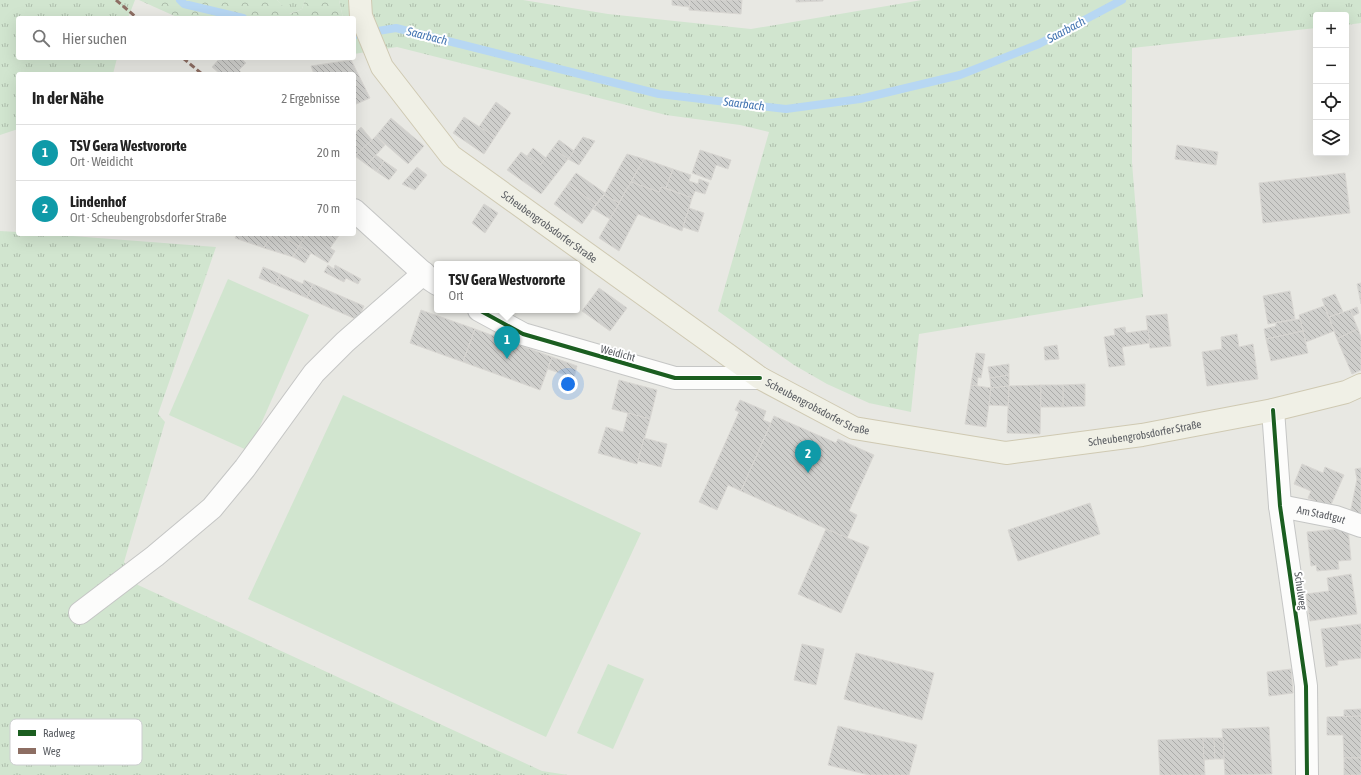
<!DOCTYPE html>
<html lang="de">
<head>
<meta charset="utf-8">
<style>
  body { margin:0; font-family:"Asap Condensed",sans-serif; background:#f6f6f6; color:#222 }
  .controls { position:absolute; right:12px; top:12px; display:grid; overflow:hidden; border-radius:4px; box-shadow:0 4px 16px #0002 }
  .controls button { width:36px; height:36px; display:grid; place-items:center; padding:0; border:0; border-bottom:1px solid #e0e0e0; background:#fff; color:#222; font:20px sans-serif }
  .you { position:absolute; left:568px; top:384px; width:14px; height:14px; margin:-10px; border:3px solid #fff; border-radius:50%; background:#1a73e8; box-shadow:0 0 0 6px #1a73e833 }
  .badge { display:grid; place-items:center; width:26px; height:26px; border-radius:50%; background:#8b8d8e; color:#fff; font-size:13px; font-weight:700 }
  .pin { position:absolute; translate:-50% -33px; filter:drop-shadow(0 1px 2px #0008) }
  .pin::after { content:''; position:absolute; top:21px; width:14px; height:12px; background:inherit; clip-path:polygon(0 0,100% 0,50% 100%) }
  .popup { position:absolute; left:434px; top:261px; width:146px; height:52px; box-sizing:border-box; display:grid; place-content:center; border-radius:4px; background:#fff; filter:drop-shadow(0 1px 3px #0005); font-size:13px; white-space:nowrap; color:#767676 }
  .popup b { font-size:15px; color:#222 }
  .popup::after { content:''; position:absolute; left:50%; top:100%; margin-left:-8px; border:8px solid transparent; border-top-color:#fff }
  .list { margin:0; padding:0; list-style:none }
  h2 { display:flex; justify-content:space-between; align-items:center; height:52px; margin:0; padding:0 16px; font-size:17px }
  h2 small { font-size:13px; font-weight:400; color:#767676 }
  .list li { display:grid; grid-template-columns:26px 1fr auto; gap:12px; align-items:center; box-sizing:border-box; height:56px; padding:0 16px; border-top:1px solid #e0e0e0 }
  .list b { display:block; font-size:15px; white-space:nowrap }
  .list p { margin:0; font-size:13px; white-space:nowrap; color:#767676 }
  .list em { font-size:13px; font-style:normal; color:#767676 }
  .icon { flex:none; width:22px; height:22px; fill:none; stroke:currentColor; stroke-width:2; stroke-linecap:round; stroke-linejoin:round }
  .map { position:relative; flex:none; width:1361px; height:775px; overflow:hidden }
  .search { position:absolute; background:#fff; box-shadow:0 4px 16px #0002; left:16px; top:16px; width:340px; height:44px; display:flex; align-items:center; gap:10px; box-sizing:border-box; padding:0 14px; border-radius:4px; color:#767676; font-size:15px }
  .panel { position:absolute; background:#fff; box-shadow:0 4px 16px #0002; left:16px; top:72px; width:340px; height:164px; border-radius:4px }
  .map>svg:first-child { display:block }
</style>
</head>
<body>
<div class="map">
<svg width="1361" height="775" viewBox="0 0 1361 775">
  <defs>
    <pattern id="grass-tufts" width="24" height="20" patternUnits="userSpaceOnUse"><rect width="24" height="20" fill="#d1e5cf"/><path d="M3 7l-1-3M5 7V3M7 7l1-3M15 17l-1-3M17 17v-4M19 17l1-3" fill="none" stroke="#adbdab"/></pattern>
    <pattern id="forest-crowns" width="20" height="18" patternUnits="userSpaceOnUse"><rect width="20" height="18" fill="#d1e5cf"/><path d="M2 6a3 3 0 1 1 6 0M12 15a3 3 0 1 1 6 0" fill="none" stroke="#adbdab"/></pattern>
    <pattern id="building-back-hatch" width="6" height="6" patternUnits="userSpaceOnUse"><rect width="6" height="6" fill="#cfcfcc"/><path d="M-1 5l2 2M0 0l6 6M5-1l2 2" fill="none" stroke="#ababa9"/></pattern>
  </defs>
  <rect width="100%" height="100%" fill="#e8e8e3"/>
  <g fill="url(#grass-tufts)">
    <polygon points="0,0 135,0 128,18 18,18 18,58 117,58 113,74 18,74 18,129 0,135"/>
    <polygon points="277,0 305,0 302,9 289,14"/>
    <polygon points="339,0 523,0 608,14 751,29 922,0 1361,0 1361,23 1346,25 1346,15 1316,15 1316,28 1132,48 1132,163 1143,297 919,334 911,412 869,403 827,384 794,365 718,311 769,132 740,125 666,115 397,47 354,54 354,18 343,18"/>
    <polygon points="0,231 18,232 18,234 46,234 216,247 158,414 165,422 124,562 138,585 542,771 568,775 0,775"/>
  </g>
  <polygon fill="url(#forest-crowns)" points="139,0 277,0 290,14 302,9 305,0 339,0 343,18 179,18"/>
  <g fill="#d1e5cf">
    <polygon points="228,279 309,315 249,451 169,415"/>
    <polygon points="343,395 641,533 546,737 248,599"/>
    <polygon points="608,664 644,679 613,749 577,733"/>
  </g>
  <g fill="none" stroke-linecap="round" stroke-linejoin="round">
    <g stroke="#b7d7f3" stroke-width="8">
      <polyline points="180,0 184,4 243,18"/>
      <polyline points="354,35 396,28 659,94 786,109 860,99 960,75 1039,44 1122,0"/>
    </g>
  </g>
  <g fill="url(#building-back-hatch)" stroke="#d8d6d2">
    <polygon points="672,0 690,0 689,7 672,5"/>
    <polygon points="690,0 742,0 741,14 689,10"/>
    <polygon points="796,0 823,0 823,1 796,2"/>
    <polygon points="220,58 241,58 246,63 239,70 243,74 220,74 212,67"/>
    <polygon points="351,60 370,98 354,105 354,74 314,74 311,66"/>
    <polygon points="496,102 511,113 495,137 479,127"/>
    <polygon points="464,117 495,137 484,154 453,133"/>
    <polygon points="391,118 424,146 408,164 376,136"/>
    <polygon points="361,127 372,140 354,158 354,134"/>
    <polygon points="376,136 385,145 367,165 355,156"/>
    <polygon points="583,137 595,141 579,165 568,159"/>
    <polygon points="559,140 574,151 568,159 553,148"/>
    <polygon points="1177,145 1218,152 1216,165 1175,159"/>
    <polygon points="533,148 546,158 540,165 527,156"/>
    <polygon points="553,148 568,159 541,194 507,170 521,152 540,165"/>
    <polygon points="700,150 731,160 728,169 716,165 711,180 692,173"/>
    <polygon points="627,154 644,159 619,203 604,195"/>
    <polygon points="376,155 384,161 377,172 367,165"/>
    <polygon points="644,159 673,169 666,188 661,187 659,192 631,182"/>
    <polygon points="384,161 397,170 389,180 377,172"/>
    <polygon points="417,167 427,175 415,190 402,184"/>
    <polygon points="673,169 691,175 689,181 698,184 699,179 709,183 705,194 695,191 692,198 666,188"/>
    <polygon points="576,173 605,193 596,204 568,184"/>
    <polygon points="1345,173 1350,213 1263,223 1259,183"/>
    <polygon points="631,182 659,192 661,187 692,198 682,231 638,214 619,251 599,238"/>
    <polygon points="568,184 596,204 582,224 554,204"/>
    <polygon points="604,195 619,203 610,219 593,209"/>
    <polygon points="484,204 498,213 485,233 472,223"/>
    <polygon points="689,208 704,213 698,232 683,227"/>
    <polygon points="237,234 272,234 264,248 235,238"/>
    <polygon points="272,234 277,234 299,246 293,257 264,248"/>
    <polygon points="277,234 307,234 299,246"/>
    <polygon points="307,234 340,234 330,248 335,251 328,263 299,246"/>
    <polygon points="299,246 311,253 305,263 293,257"/>
    <polygon points="328,265 334,269 335,265 361,279 358,284 346,278 344,282 324,272"/>
    <polygon points="263,267 280,274 276,285 259,278"/>
    <polygon points="280,274 303,284 304,280 313,284 307,298 276,285"/>
    <polygon points="1361,283 1361,304 1357,284"/>
    <polygon points="313,284 364,306 358,320 307,298"/>
    <polygon points="599,288 627,308 610,331 582,311"/>
    <polygon points="1290,291 1295,319 1268,324 1263,296"/>
    <polygon points="1335,294 1343,312 1329,317 1322,299"/>
    <polygon points="1324,306 1334,331 1306,342 1299,315"/>
    <polygon points="1357,307 1359,313 1353,316 1350,310"/>
    <polygon points="421,310 475,329 463,362 410,343"/>
    <polygon points="1350,310 1358,329 1337,339 1329,317"/>
    <polygon points="1167,314 1171,346 1150,348 1146,316"/>
    <polygon points="1300,319 1303,331 1266,339 1264,329 1276,326 1276,323"/>
    <polygon points="1125,327 1126,333 1148,330 1150,343 1122,347 1125,365 1109,367 1104,337 1115,335 1114,329"/>
    <polygon points="475,329 552,357 540,390 463,362"/>
    <polygon points="1358,329 1361,337 1361,370 1352,374 1337,339"/>
    <polygon points="1303,331 1308,353 1271,361 1266,339"/>
    <polygon points="1237,334 1239,347 1253,344 1258,379 1207,386 1202,352 1222,349 1221,337"/>
    <polygon points="1057,345 1059,359 1045,360 1044,347"/>
    <polygon points="976,353 985,354 981,378 978,377 977,386 971,385"/>
    <polygon points="552,357 577,366 574,378 548,369"/>
    <polygon points="1009,364 1009,375 990,378 988,367"/>
    <polygon points="1009,375 1009,386 991,388 990,378"/>
    <polygon points="619,380 657,390 650,419 612,409"/>
    <polygon points="1085,384 1085,406 1063,407 1063,385"/>
    <polygon points="971,385 991,388 986,427 965,424"/>
    <polygon points="1041,385 1040,434 1007,433 1009,386"/>
    <rect x="1041" y="385" width="22" height="22"/>
    <polygon points="1009,386 1008,406 989,405 991,388"/>
    <polygon points="740,400 766,411 763,420 771,423 741,491 728,485 717,510 699,502 739,412 735,410"/>
    <polygon points="628,413 650,419 637,464 598,453 606,427 623,432"/>
    <polygon points="774,416 836,443 838,439 874,455 849,511 857,515 847,538 741,491"/>
    <polygon points="644,438 667,444 661,467 638,461"/>
    <polygon points="1302,464 1323,473 1325,467 1344,475 1330,507 1308,498 1311,491 1294,484"/>
    <polygon points="1361,468 1361,480 1357,479 1355,469"/>
    <polygon points="1357,479 1361,480 1361,518 1350,514"/>
    <polygon points="1090,503 1100,534 1018,561 1008,530"/>
    <polygon points="1348,528 1351,560 1338,561 1339,569 1317,571 1316,565 1311,566 1307,532"/>
    <polygon points="826,529 869,547 841,613 798,594"/>
    <polygon points="1351,574 1357,614 1310,621 1306,594 1329,591 1327,578"/>
    <polygon points="1361,624 1361,658 1337,661 1338,665 1326,667 1321,629"/>
    <polygon points="802,644 824,649 816,685 794,680"/>
    <polygon points="856,653 934,673 922,720 844,699"/>
    <polygon points="1291,669 1293,693 1269,696 1267,672"/>
    <polygon points="1361,709 1361,716 1344,717 1344,710"/>
    <polygon points="1361,716 1361,758 1344,758 1343,735 1327,735 1327,717"/>
    <polygon points="838,726 917,745 909,775 869,775 828,765"/>
    <polygon points="1269,727 1272,774 1225,775 1222,729"/>
    <polygon points="1203,738 1205,775 1160,775 1158,740"/>
    <polygon points="1203,738 1214,738 1215,759 1204,760"/>
    <polygon points="1214,738 1223,738 1224,759 1215,759"/>
    <rect x="1344" y="758" width="17" height="17"/>
  </g>
  <g fill="none" stroke-linecap="round" stroke-linejoin="round">
    <g stroke="#c5c6c5" stroke-width="24">
      <g id="minor">
        <polyline points="354,210 431,280 437,284"/>
        <polyline points="479,310 523,334 675,378 760,378"/>
        <polyline points="1273,410 1280,506 1306,686 1307,775"/>
        <path id="s1" d="M1280,506L1336,517L1361,526"/>
        <polyline points="80,613 155,556 212,508 245,468 314,373 345,342 424,273"/>
      </g>
    </g>
    <g stroke="#cfc9b2" stroke-width="24">
      <g id="major">
        <path id="s2" d="M360,0L361,16L382,67L451,156L760,378L854,428L1006,453L1142,435L1273,410L1346,392L1361,385"/>
      </g>
    </g>
    <use href="#minor" stroke="#fcfcfb" stroke-width="22"/>
    <use href="#major" stroke="#f0f0e6" stroke-width="22"/>
    <g stroke="#8d6e63" stroke-width="3" stroke-dasharray="6 3" stroke-linecap="butt">
      <polyline points="116,0 137,18"/>
      <polyline points="183,58 202,74"/>
    </g>
    <g stroke="#fff" stroke-width="6">
      <g id="cycleway">
        <polyline points="479,310 523,334 675,378 760,378"/>
        <polyline points="1273,410 1280,506 1306,686 1307,775"/>
      </g>
    </g>
    <use href="#cycleway" stroke="#1b5e20" stroke-width="4"/>
  </g>
  <g text-anchor="middle" stroke-width="4" stroke-linejoin="round" paint-order="stroke">
    <g font-size="11" fill="#595c61" stroke="#fff">
      <text dy="4" stroke="none"><textPath href="#s2" startOffset="305">Scheubengrobsdorfer Straße</textPath></text>
      <text transform="translate(618 353) rotate(15)" y="4">Weidicht</text>
      <text dy="4" stroke="none"><textPath href="#s2" startOffset="629">Scheubengrobsdorfer Straße</textPath></text>
      <text dy="4" stroke="none"><textPath href="#s2" startOffset="965">Scheubengrobsdorfer Straße</textPath></text>
      <text dy="4" stroke="none"><textPath href="#s1" startOffset="42">Am Stadtgut</textPath></text>
      <text transform="translate(1301 591) rotate(82)" y="4">Schulweg</text>
    </g>
    <g font-size="12" font-style="italic" fill="#4475b2" stroke="#fff">
      <text transform="translate(1066 30) rotate(-28)" y="4">Saarbach</text>
      <text transform="translate(427 36) rotate(14)" y="4">Saarbach</text>
      <text transform="translate(744 104) rotate(7)" y="4">Saarbach</text>
    </g>
  </g>
  <rect x="10" y="719" width="132" height="46" rx="6" fill="#fff" stroke="#cdced0" stroke-width="1"/>
  <rect x="18" y="730" width="18" height="6" fill="#1b5e20"/>
  <rect x="18" y="748" width="18" height="6" fill="#8d6e63"/>
  <g font-size="11" fill="#595c61">
    <text x="43" y="737">Radweg</text>
    <text x="43" y="755">Weg</text>
  </g>
</svg>
<div class="controls">
<button>+</button>
<button>−</button>
<button><svg class="icon" aria-label="locate" viewBox="0 0 24 24"><circle cx="12" cy="12" r="6"/><path d="M12 2v4M12 18v4M2 12h4M18 12h4"/></svg></button>
<button><svg class="icon" aria-label="layers" viewBox="0 0 24 24"><path d="M12 4l9 5-9 5-9-5zM3 14l9 5 9-5"/></svg></button>
</div>
<div class="you"></div>
<div class="pin badge" style="left:507px;top:359px;background:#0f9aa8">1</div>
<div class="popup"><b>TSV Gera Westvororte</b>Ort</div>
<div class="pin badge" style="left:808px;top:473px;background:#0f9aa8">2</div>
<div class="search"><svg class="icon" aria-label="search" viewBox="0 0 24 24"><circle cx="10" cy="10" r="6"/><path d="M15 15l6 6"/></svg>Hier suchen</div>
<section class="panel">
<h2>In der Nähe<small>2 Ergebnisse</small></h2>
<ul class="list">
<li><span class="badge" style="background:#0f9aa8">1</span><div><b>TSV Gera Westvororte</b><p>Ort · Weidicht</p></div><em>20 m</em></li>
<li><span class="badge" style="background:#0f9aa8">2</span><div><b>Lindenhof</b><p>Ort · Scheubengrobsdorfer Straße</p></div><em>70 m</em></li>
</ul>
</section>
</div>
</body>
</html>
